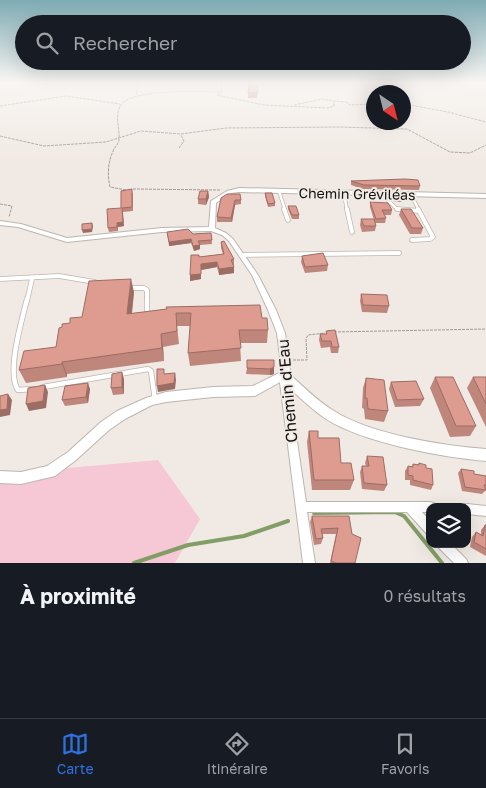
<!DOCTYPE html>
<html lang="fr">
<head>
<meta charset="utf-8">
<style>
  body { margin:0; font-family:"Golos Text",sans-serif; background:#20242c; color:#f1f3f6 }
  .controls { position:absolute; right:15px; bottom:15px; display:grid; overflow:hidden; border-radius:10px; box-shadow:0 5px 20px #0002 }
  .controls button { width:45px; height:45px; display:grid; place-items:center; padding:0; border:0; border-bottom:1px solid #363941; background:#171b24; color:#f1f3f6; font:25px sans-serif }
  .compass { position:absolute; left:366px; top:85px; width:45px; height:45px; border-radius:50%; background:#171b24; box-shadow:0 5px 20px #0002; rotate:145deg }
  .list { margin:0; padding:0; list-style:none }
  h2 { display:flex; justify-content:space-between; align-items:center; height:65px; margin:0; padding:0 20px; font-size:21px }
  h2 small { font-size:16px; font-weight:400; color:#9ea1a6 }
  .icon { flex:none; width:28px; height:28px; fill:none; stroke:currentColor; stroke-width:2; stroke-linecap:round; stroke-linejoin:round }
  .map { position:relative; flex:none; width:486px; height:563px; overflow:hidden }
  .search { position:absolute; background:#171b24; box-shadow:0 5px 20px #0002; left:15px; right:15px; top:15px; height:55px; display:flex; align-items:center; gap:12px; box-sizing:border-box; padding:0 18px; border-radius:28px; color:#9ea1a6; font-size:19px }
  .sheet { height:155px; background:#171b24 }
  nav { display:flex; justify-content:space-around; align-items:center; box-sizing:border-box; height:70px; border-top:1px solid #363941; background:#171b24; font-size:14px; color:#9ea1a6 }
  nav a { display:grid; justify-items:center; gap:2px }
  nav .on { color:#2e71de }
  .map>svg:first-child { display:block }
</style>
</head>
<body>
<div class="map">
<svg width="486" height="563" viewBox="0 0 486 563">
  <rect width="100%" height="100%" fill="#f1eae4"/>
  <polygon fill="#f6c7d5" points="158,460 200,519 175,563 0,563 0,474"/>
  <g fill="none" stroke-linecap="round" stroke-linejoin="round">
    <g stroke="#839d66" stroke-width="4">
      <polyline points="314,513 395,512 404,516 442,563"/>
      <polyline points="134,563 188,545 244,536 288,521"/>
    </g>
    <g stroke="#bcb6b0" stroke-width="4">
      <g id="service-far2">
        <polyline points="279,191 285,210"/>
        <polyline points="344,194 347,210"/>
        <polyline points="381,194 397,209 407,210"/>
        <polyline points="411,195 419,210"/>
      </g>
    </g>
    <g stroke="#bcb6b0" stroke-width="5.5">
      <g id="service-far1">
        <polyline points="284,209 288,220"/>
        <polyline points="347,209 352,232"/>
        <polyline points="397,209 419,211"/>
        <polyline points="412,240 430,239 433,237 418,209"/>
        <polyline points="242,255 399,253"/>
        <polyline points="0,279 59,276 95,282"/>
        <polyline points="128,288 144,288 147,290 147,301"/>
        <polyline points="27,301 32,279"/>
      </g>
    </g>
    <g stroke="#bcb6b0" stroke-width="6">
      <g id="service">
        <path d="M27,299C22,320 6,372 18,390L33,389"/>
        <polyline points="147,299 147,316"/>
        <polyline points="43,387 148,369 151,371 155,400"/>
      </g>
    </g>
    <g stroke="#bcb6b0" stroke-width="2">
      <g id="minor">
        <polygon points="239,188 486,194 486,198 239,192 231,193 216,203 215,228 226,233 233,239 258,275 276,310 285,333 291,378 290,380 288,381 306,502 430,502 434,503 435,507 430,507 430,512 422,512 430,521 430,534 426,533 407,512 307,512 315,563 303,563 279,375 280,373 282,372 277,333 268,310 252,275 229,241 222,235 211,231 162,232 67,242 18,227 0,225 0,221 21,224 67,238 162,228 209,227 211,201 227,191"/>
        <polygon points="467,504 486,506 486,516 467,514 467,507 463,507 463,505"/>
        <polygon points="437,544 451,544 466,559 468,563 454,563 439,548"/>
      </g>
    </g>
    <g stroke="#bcb6b0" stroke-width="2">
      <path id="tertiary" d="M283,371L287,372C302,385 317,401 334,411C370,434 443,446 486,449V461C441,457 364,443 326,419C310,408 296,394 282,381L255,396L213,397L166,402L152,405L125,419L109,430L76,460L55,476L21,484L0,483V471L21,472L47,466L68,452L101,422L117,411L146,398L166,392L213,387L253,386Z"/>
    </g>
    <g stroke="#a09b96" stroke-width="1" stroke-dasharray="3 1" stroke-linecap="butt">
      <polyline points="221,82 222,91"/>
      <polyline points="222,92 217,95 264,105 328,108 334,106 334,101 346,102 350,105 374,104"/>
      <polyline points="136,95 139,82"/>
      <polyline points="404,104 448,112 486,122"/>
      <polyline points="294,105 322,99 334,101"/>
      <polyline points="0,106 66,96 120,104"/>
      <polyline points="0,136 44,146 106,142 141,131 181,134 226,128 339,127 407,129 450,152 470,153 486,145"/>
      <polyline points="179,148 184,141 181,135"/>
      <polyline points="133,189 221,190"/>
      <path d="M126,190L110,187C107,174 108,161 114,149C116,146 119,143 119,139C120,128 114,115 121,105C132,88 202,92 222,92"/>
      <polyline points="0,204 12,206 9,217"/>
      <polyline points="334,332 486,329"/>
      <polyline points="293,360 307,360 306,339 308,335 325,333"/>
    </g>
    <use href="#service-far2" stroke="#fff" stroke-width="2.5"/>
    <use href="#service-far1" stroke="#fff" stroke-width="4"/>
    <use href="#service" stroke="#fff" stroke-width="4.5"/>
    <use href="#minor" fill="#fff" fill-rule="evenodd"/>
    <use href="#tertiary" fill="#fff" fill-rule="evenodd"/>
  </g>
  <g fill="#bf867c">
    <polygon points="258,91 257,98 248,98 248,93"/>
    <polygon points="351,181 420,186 419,190 363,189 351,185"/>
    <polygon points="208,191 209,197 206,205 198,204 198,199"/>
    <polygon points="133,192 133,211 123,212 124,226 118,227 118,231 109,232 108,228 121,208"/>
    <polygon points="265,193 275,203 275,206 268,207 265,196"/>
    <polygon points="392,194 405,199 404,202 395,202 391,198"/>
    <polygon points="221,198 241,200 241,204 235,205 232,222 217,222 217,217"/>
    <polygon points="370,202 392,210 391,215 384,215 386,218 385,223 375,223 370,207"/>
    <polygon points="288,206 299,215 299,219 292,219 288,209"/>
    <polygon points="401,209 423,228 421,234 410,234 399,215"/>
    <polygon points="361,219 376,226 375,231 362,232 360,225"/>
    <polygon points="167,232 193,234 211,233 212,244 200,245 200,249 194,251 191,243 169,246"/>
    <polygon points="221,242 234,259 234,265 233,265 234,273 219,275 217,267 201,270 201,279 190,281 199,257 223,254 221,248"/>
    <polygon points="302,256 328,265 327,271 305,273 301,262"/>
    <polygon points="134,292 132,314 167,309 262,318 268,330 267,343 240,343 241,361 190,366 188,353 190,326 177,326 179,344 163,347 164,361 67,374 67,377 26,383 19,370 56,347 62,327 82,317"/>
    <polygon points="361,294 389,306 387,313 362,312 360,301"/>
    <polygon points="326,331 339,347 338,353 331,353 330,347 321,348 319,340 320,334 326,334"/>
    <polygon points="274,360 274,374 270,375 246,374 247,368"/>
    <polygon points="122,372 124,380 124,394 113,395 111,388"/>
    <polygon points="435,377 476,426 470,436 450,437 430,388"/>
    <polygon points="473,377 486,377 486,427 467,388"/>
    <polygon points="366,378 388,411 384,422 365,419 364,409 362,408 363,388"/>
    <polygon points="391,382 424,399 420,406 395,407 389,389"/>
    <polygon points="90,389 88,403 65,406 62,400"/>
    <polygon points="309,431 318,438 341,463 354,480 350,490 312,490 307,442"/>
    <polygon points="367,456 387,485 384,491 362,489 360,472 362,466 366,466 365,463"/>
    <polygon points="419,463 426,468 433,485 431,490 410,485 410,480 405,480 405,471 408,466 412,467 413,464 418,465"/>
    <polygon points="461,469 474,474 486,476 486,489 485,489 486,490 482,494 462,491 458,473"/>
    <polygon points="312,516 349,516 355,563 330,563 336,534 322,534 323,538 321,544 314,545 310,522"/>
    <polygon points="485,525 486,525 486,556 470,547 472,537 476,532 481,535 481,530"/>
  </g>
  <g fill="#9b6d65">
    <polygon points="208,191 209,197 206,205 206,199"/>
    <polygon points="235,200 235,205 232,222 231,218"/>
    <polygon points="122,208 124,226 118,227 118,231 117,223"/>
    <polygon points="92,223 93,226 92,232 83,233 82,230"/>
    <polygon points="191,239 191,243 169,246 169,242"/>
    <polygon points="200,245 200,249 194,251 193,246"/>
    <polygon points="217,262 217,267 201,270 201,279 190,281 190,275 201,264"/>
    <polygon points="234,267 234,273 219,275 219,269"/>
    <polygon points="131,279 134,292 130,327 127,314"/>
    <polygon points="161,334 163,347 164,361 162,348"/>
    <polygon points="62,362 67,374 67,377 62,364"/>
    <polygon points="274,367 274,374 270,375 270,369"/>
    <polygon points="122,372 124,380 124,394 122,387"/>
    <polygon points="175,373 176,380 175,389 158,392 157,386"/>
    <polygon points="88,383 90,389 88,403 86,397"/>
    <polygon points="45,385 48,392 46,408 29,411 26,404"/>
    <polygon points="8,394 12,400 10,415 0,417 0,410"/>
  </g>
  <g fill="#de9c90" stroke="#9b6d65">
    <polygon points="249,85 258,86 257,93 248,93"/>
    <polygon points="405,179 418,180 420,186 364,185 351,181"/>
    <polygon points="132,189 132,207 122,208 123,222 117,223 117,227 108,228 107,209 121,208 121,191"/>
    <polygon points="200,191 208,191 206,199 198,199"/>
    <polygon points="265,193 272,193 275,203 268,204"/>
    <polygon points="227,194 240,194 241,200 235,200 231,218 217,217 221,198"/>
    <polygon points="392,194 402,195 405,199 395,199"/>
    <polygon points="370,202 388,203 392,210 382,210 386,218 376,219"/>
    <polygon points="288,206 296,206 299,215 292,215"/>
    <polygon points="401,209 411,209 423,228 412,228"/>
    <polygon points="361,219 374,219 376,226 364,226"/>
    <polygon points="92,223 92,229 82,230 82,224"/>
    <polygon points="188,229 193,234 211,233 212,240 198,241 200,245 193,246 191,239 169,242 167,232"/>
    <polygon points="224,241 234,259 231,260 234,267 219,269 217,262 201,264 201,274 190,275 191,255 199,255 199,257 224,254 221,242"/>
    <polygon points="323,253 328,265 305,267 302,256"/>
    <polygon points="131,279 127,314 167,309 166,307 260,305 262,318 267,318 268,330 239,330 241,348 188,353 191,313 176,313 177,331 161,334 162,348 62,362 62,364 19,370 24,351 56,347 59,328 62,327 62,324 70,323 70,318 82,317 89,281"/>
    <polygon points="361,294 387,295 389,306 363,305"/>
    <polygon points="335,330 339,347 332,347 331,341 322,341 320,334 327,334 326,331"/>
    <polygon points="247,360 274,360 274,367 270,369 247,368"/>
    <polygon points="157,369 164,369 164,374 175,373 174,383 157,386"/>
    <polygon points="122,372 122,387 111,388 112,374"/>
    <polygon points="435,377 453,377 476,426 456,426"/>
    <polygon points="473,377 486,377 486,404"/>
    <polygon points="366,378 384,380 388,411 368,409 367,398 365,398"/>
    <polygon points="416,381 424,399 397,400 391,382"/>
    <polygon points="88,383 86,397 62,400 65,386"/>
    <polygon points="45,385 43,401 26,404 28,388"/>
    <polygon points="8,394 7,409 0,410 0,396"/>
    <polygon points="309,431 318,431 318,438 339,438 341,463 351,463 354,480 314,480"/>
    <polygon points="367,456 383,457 387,485 364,483 362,466 369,466"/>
    <polygon points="419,463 426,465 426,468 432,469 433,485 413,480 413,476 408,475 408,466 413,467 413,464 419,465"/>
    <polygon points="461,469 474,471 474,474 486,476 486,485 484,485 486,490 465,487"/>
    <polygon points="312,516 349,516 352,534 361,538 355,563 336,563 331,561 338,528 321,529 323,538 316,539"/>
    <polygon points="485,525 486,525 486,549 474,542 476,532 483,536"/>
  </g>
  <linearGradient id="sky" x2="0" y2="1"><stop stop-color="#7fabb4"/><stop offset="0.51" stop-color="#f9f6f3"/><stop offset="1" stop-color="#f9f6f3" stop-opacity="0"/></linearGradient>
  <rect width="486" height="161" fill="url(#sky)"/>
  <g text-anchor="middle" stroke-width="4" stroke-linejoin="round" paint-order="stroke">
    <g font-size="14" fill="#141210" stroke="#f1eae4">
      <text transform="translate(357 194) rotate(1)" y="5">Chemin Gréviléas</text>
    </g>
    <g font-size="16" fill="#141210" stroke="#f1eae4">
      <text transform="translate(287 391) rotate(-95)" y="6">Chemin d'Eau</text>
    </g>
  </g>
</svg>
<div class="controls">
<button><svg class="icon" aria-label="layers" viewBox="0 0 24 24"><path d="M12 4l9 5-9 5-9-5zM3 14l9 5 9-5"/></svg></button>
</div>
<svg class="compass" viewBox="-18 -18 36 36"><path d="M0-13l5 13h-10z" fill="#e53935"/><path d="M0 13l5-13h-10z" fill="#9ea1a6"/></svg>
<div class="search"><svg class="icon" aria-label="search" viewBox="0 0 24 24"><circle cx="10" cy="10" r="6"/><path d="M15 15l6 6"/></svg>Rechercher</div>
</div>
<section class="sheet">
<h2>À proximité<small>0 résultats</small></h2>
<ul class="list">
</ul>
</section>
<nav>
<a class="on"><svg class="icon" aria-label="map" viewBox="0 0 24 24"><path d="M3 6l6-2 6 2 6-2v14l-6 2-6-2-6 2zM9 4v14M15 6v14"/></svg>Carte</a>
<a><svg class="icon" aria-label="directions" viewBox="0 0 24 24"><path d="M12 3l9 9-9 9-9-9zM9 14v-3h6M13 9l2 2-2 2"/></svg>Itinéraire</a>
<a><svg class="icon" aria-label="saved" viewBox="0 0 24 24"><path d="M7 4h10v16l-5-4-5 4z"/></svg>Favoris</a>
</nav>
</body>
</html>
